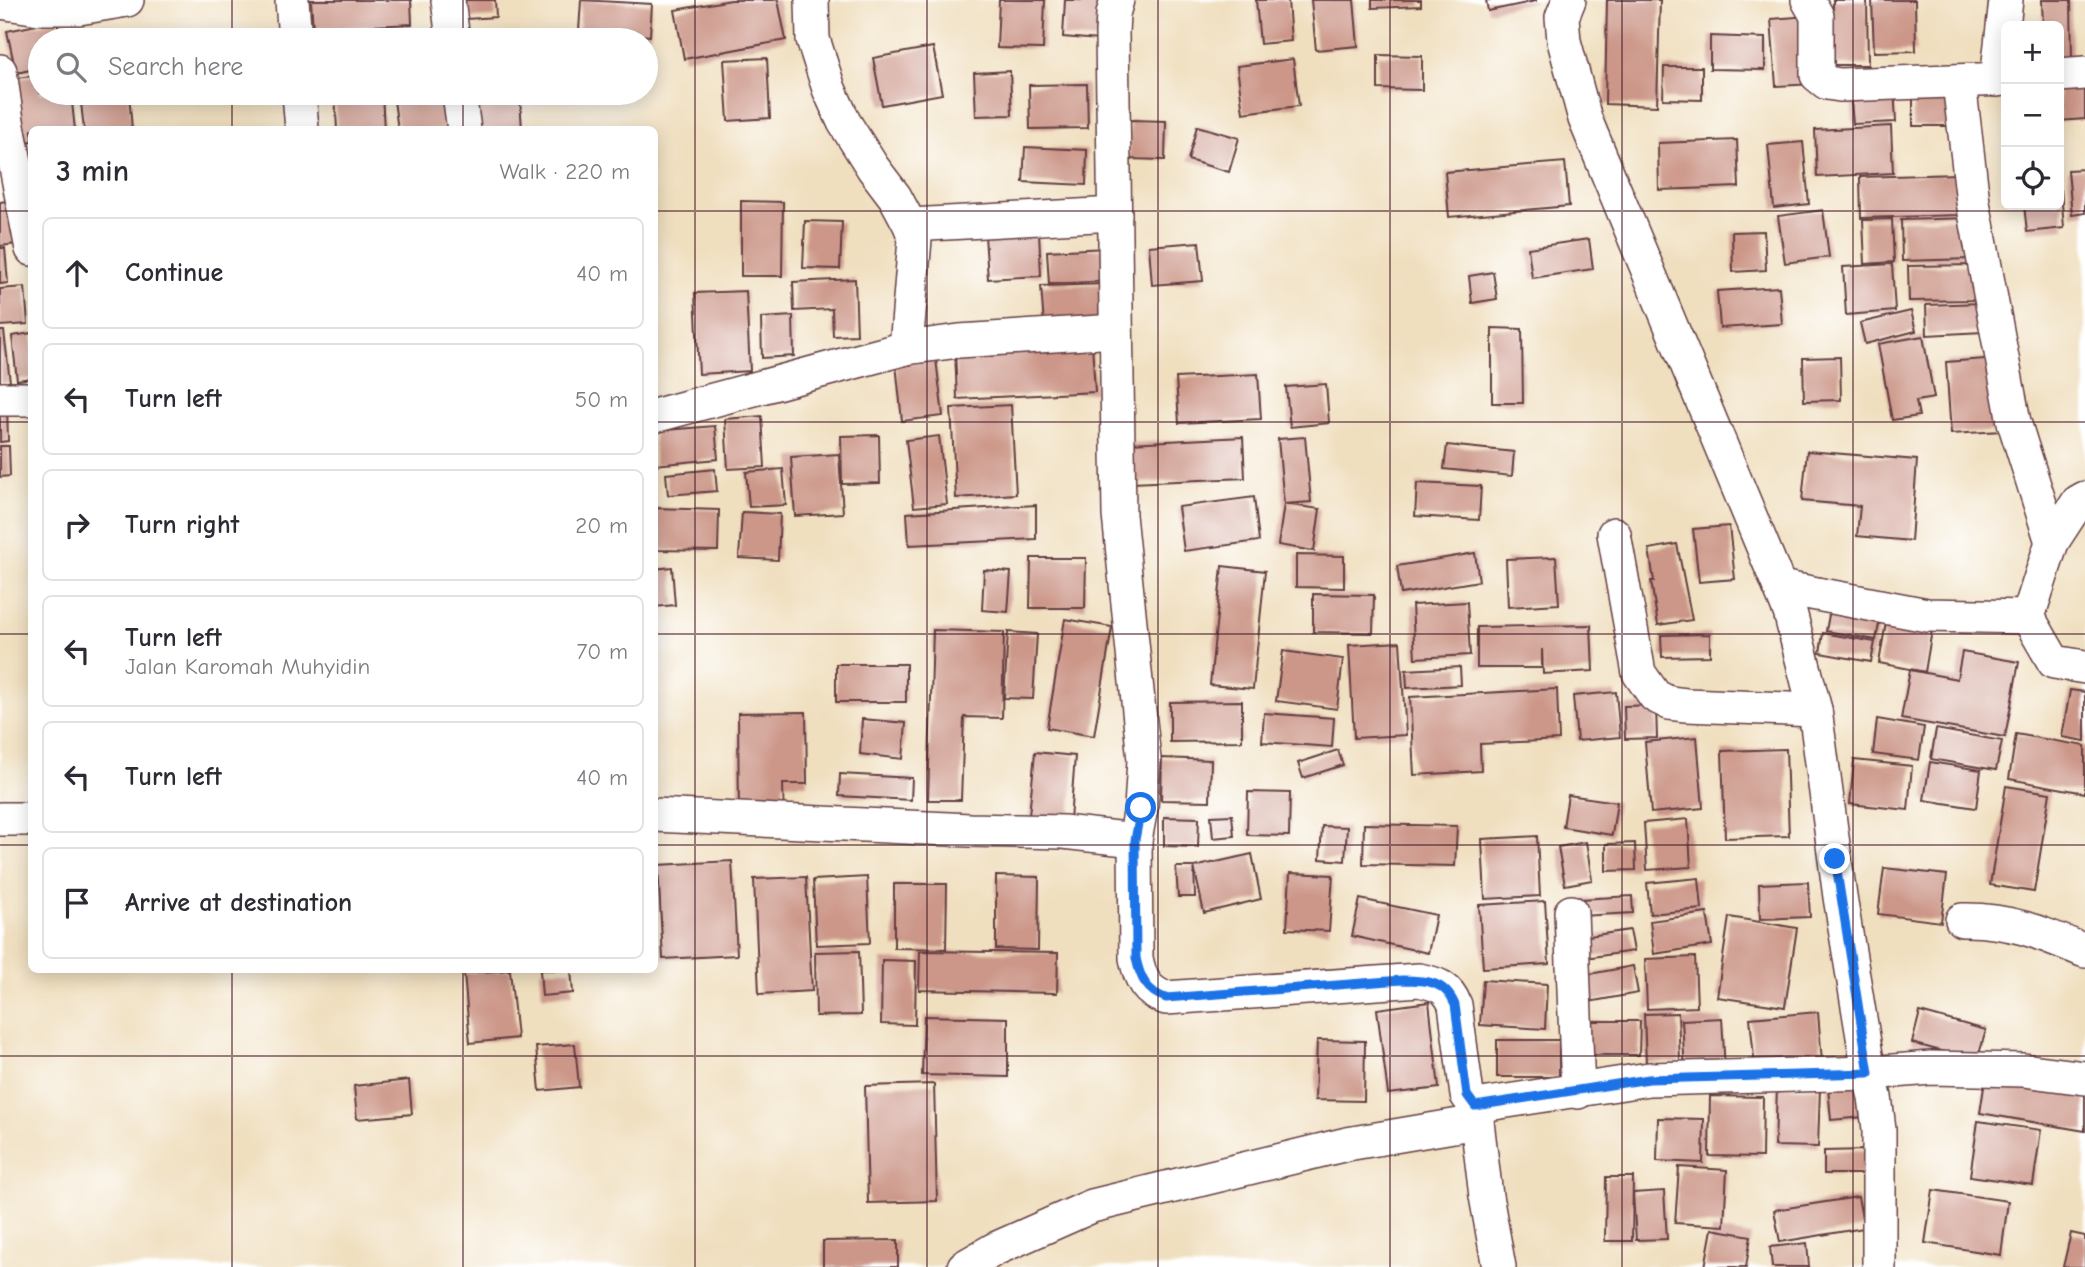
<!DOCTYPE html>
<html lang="en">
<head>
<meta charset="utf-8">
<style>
  body { margin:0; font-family:"Comic Neue",sans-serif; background:#f2f2f3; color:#2b2b33 }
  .controls { position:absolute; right:21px; top:21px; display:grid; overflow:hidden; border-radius:10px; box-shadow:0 4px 18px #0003 }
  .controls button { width:63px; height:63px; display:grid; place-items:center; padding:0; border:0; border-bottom:2px solid #e1e1e2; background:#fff; color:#2b2b33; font:35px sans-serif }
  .stop { position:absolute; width:21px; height:21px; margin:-16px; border:5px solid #1a73e8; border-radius:50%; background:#fff }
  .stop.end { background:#1a73e8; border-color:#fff; box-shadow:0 2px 7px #0008 }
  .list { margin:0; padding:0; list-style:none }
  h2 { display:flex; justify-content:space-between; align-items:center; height:91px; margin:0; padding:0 28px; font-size:30px }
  h2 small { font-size:23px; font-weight:400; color:#7c7c81 }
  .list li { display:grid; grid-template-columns:46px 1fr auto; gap:21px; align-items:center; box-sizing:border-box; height:112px; margin:0 14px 14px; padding:0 14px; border:2px solid #e1e1e2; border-radius:10px }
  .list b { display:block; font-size:26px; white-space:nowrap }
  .list p { margin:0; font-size:23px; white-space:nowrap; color:#7c7c81 }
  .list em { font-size:23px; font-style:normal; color:#7c7c81 }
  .icon { flex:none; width:38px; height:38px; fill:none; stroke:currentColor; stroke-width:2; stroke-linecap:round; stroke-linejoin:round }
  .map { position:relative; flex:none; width:2085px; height:1267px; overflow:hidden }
  .search { position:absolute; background:#fff; box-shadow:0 4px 18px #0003; left:28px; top:28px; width:630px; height:77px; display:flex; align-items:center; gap:18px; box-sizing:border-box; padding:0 24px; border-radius:38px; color:#7c7c81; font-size:26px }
  .panel { position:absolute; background:#fff; box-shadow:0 4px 18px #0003; left:28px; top:126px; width:630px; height:847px; border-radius:10px }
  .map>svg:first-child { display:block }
</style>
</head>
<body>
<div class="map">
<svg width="2085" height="1267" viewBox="0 0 2085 1267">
  <rect width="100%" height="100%" fill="#fff"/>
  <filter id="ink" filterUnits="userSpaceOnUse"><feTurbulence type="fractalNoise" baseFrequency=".0143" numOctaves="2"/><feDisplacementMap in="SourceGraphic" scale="14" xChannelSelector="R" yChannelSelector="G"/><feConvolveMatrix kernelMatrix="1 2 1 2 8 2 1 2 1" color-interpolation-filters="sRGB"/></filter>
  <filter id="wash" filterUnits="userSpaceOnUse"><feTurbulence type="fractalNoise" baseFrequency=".00686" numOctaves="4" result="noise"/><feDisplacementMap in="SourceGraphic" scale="28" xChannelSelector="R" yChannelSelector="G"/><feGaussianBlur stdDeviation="1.57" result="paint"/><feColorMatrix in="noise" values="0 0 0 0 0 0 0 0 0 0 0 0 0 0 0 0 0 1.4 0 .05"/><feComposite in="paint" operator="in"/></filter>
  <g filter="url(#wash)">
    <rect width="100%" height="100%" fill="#f0dfbf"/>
    <g id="blocks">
      <g fill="#cc9789">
        <polygon points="311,0 411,0 412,24 313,29"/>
        <polygon points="464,0 495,0 496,17 466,19"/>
        <polygon points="581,0 652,4 650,36 579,31"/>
        <polygon points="731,0 778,0 786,40 684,59 675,10"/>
        <polygon points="999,0 1045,0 1043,49 997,48"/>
        <polygon points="1065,0 1102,0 1099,40 1063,37"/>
        <polygon points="1256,0 1288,0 1291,41 1260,44"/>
        <polygon points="1311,0 1354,0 1358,46 1316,50"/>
        <polygon points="1372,0 1421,0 1421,6 1372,8"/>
        <polygon points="1486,0 1536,0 1536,1 1488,11"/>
        <polygon points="1607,0 1660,0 1657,106 1605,104"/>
        <polygon points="1833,0 1867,0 1868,65 1834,65"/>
        <polygon points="1872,0 1915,0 1916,51 1874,52"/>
        <polygon points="2042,0 2071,0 2072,63 2059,63 2059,26 2043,26"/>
        <polygon points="1810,16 1815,84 1776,86 1771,19"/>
        <polygon points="57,21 61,40 40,40 40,68 16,73 7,31"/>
        <polygon points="409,28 409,40 332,40 331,32"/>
        <polygon points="1710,36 1765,38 1765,70 1710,69"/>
        <polygon points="933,47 942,94 882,105 873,58"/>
        <polygon points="1378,55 1422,56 1422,90 1378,89"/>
        <polygon points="767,58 770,118 728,121 724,60"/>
        <polygon points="1293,59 1299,106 1243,113 1237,66"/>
        <polygon points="1664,67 1702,67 1702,100 1663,99"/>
        <polygon points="1010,71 1012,115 976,116 974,73"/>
        <polygon points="40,75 40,93 71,93 75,130 32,130 32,141 23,142 16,78"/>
        <polygon points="2085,82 2085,119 2059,121 2059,84"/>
        <polygon points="1087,84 1088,128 1030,129 1029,85"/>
        <polygon points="1894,86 1896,122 1853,124 1850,89"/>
        <polygon points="1913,89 1954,89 1953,126 1913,126"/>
        <polygon points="80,93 129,93 132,130 84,130"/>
        <polygon points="335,93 382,93 384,130 337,130"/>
        <polygon points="393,93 452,93 456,130 398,130"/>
        <polygon points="520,98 522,130 479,130 477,101"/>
        <polygon points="1130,120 1166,121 1165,160 1129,159"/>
        <polygon points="1197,126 1239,138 1229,172 1188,160"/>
        <polygon points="1891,126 1893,173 1817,177 1815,130"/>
        <polygon points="1737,140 1739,187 1659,190 1658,143"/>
        <polygon points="1803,142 1809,204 1774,208 1768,145"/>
        <polygon points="1025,147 1087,150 1086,185 1023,182"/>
        <polygon points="1565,162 1569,206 1449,217 1445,172"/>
        <polygon points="2085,169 2085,213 2072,215 2068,170"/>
        <polygon points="1957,174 1958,215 1861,218 1860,177"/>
        <polygon points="2059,190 2061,190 2064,228 2027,232 2024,205 2059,205"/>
        <polygon points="13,200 17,244 0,246 0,202"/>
        <polygon points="741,201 783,202 782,276 741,276"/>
        <polygon points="1823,210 1829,257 1785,263 1778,216"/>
        <polygon points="1970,218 1971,259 1902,261 1901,220"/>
        <polygon points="1892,219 1894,262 1865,264 1863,220"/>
        <polygon points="805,221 842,222 840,269 803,268"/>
        <polygon points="1764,231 1766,270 1733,272 1732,232"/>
        <polygon points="1039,232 1041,276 988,279 985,235"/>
        <polygon points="1589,239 1593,269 1532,278 1528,248"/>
        <polygon points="1199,242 1203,281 1152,285 1149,246"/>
        <polygon points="0,248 5,248 8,283 0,284"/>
        <polygon points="1107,248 1109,281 1049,284 1047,251"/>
        <polygon points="1892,264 1895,311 1846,315 1843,267"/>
        <polygon points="1975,265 1975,300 1909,301 1908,266"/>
        <polygon points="1493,272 1497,299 1472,303 1469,276"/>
        <polygon points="855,279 857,335 833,336 832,309 794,311 793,282"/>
        <polygon points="1105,284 1107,322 1044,325 1041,286"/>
        <polygon points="25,287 28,324 0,326 0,289"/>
        <polygon points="1779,287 1782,324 1720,328 1717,291"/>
        <polygon points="746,291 750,371 699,374 695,293"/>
        <polygon points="1981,303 1983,332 1927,335 1926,305"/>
        <polygon points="1911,311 1916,331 1865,344 1860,323"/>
        <polygon points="793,316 794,356 762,358 761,318"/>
        <polygon points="1492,328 1522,329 1523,403 1492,403"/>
        <polygon points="0,331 4,331 10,382 0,384"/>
        <polygon points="32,333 32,378 17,380 12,336"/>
        <polygon points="1923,336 1934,398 1916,401 1919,416 1892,420 1878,344"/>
        <polygon points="1092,344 1095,392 957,399 955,350"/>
        <polygon points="1840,357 1841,400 1804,401 1803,358"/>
        <polygon points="1998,358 2002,431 1951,434 1946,362"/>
        <polygon points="936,359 943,416 902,421 896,364"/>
        <polygon points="1258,374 1261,419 1179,423 1176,378"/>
        <polygon points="1326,384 1329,423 1290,427 1286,387"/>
        <polygon points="0,405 7,405 8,441 0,442"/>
        <polygon points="1011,405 1016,494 956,498 951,408"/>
        <polygon points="762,416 765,467 728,469 725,419"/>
        <polygon points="715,426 718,459 654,465 654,431"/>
        <polygon points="879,435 880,483 842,484 841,436"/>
        <polygon points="939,436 947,504 914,507 906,440"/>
        <polygon points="1243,437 1245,478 1132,483 1130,443"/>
        <polygon points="1305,437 1311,502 1284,504 1320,509 1314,551 1278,545 1284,504 1278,439"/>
        <polygon points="1447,445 1514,452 1512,476 1444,469"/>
        <polygon points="0,446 9,446 10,476 0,477"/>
        <polygon points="1807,451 1917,460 1911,541 1857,536 1860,506 1802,501"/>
        <polygon points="839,454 843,513 795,516 791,457"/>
        <polygon points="715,469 717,491 668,495 666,474"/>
        <polygon points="783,469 786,505 749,507 746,472"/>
        <polygon points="1417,483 1481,486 1479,520 1415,516"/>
        <polygon points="1254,497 1259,541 1184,551 1178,507"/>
        <polygon points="1036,505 1036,539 909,545 907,513"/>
        <polygon points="654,508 719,510 718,551 654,550"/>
        <polygon points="742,512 780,514 778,560 739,558"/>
        <polygon points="1729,526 1735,579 1699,582 1693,529"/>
        <polygon points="1677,544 1692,620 1658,625 1651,581 1654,581 1649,549"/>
        <polygon points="1475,553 1479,581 1401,594 1397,566"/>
        <polygon points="1296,555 1344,556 1344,588 1296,587"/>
        <polygon points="1556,557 1559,604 1508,607 1506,559"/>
        <polygon points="1031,558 1086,558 1085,608 1030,608"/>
        <polygon points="1222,566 1265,571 1253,689 1210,685"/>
        <polygon points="672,567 675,605 654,607 654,569"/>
        <polygon points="984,570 1011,572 1008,612 982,610"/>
        <polygon points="1313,594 1374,595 1373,633 1313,632"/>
        <polygon points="1467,602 1470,655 1415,658 1412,605"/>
        <polygon points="1831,604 1881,613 1876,640 1826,631"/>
        <polygon points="1065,619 1112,627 1094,736 1047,728"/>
        <polygon points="1886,622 1932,630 1925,672 1879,663"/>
        <polygon points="1591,625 1593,671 1543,674 1542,649 1542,668 1477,668 1477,627"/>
        <polygon points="933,630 1004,632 1002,718 964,717 961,800 928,800"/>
        <polygon points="1008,632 1037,634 1033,699 1004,698"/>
        <polygon points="1823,633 1875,642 1871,662 1820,653"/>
        <polygon points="1710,634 1710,656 1662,657 1661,635"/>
        <polygon points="1400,642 1406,735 1354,738 1349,645"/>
        <polygon points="1283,651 1343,659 1337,709 1276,701"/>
        <polygon points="1962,652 2019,662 2005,737 1901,719 1910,670 1957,679"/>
        <rect x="836" y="664" width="70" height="38"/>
        <polygon points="1460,667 1461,685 1407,688 1406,670"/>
        <polygon points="1557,689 1559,740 1480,744 1481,771 1414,775 1410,697"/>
        <polygon points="2070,690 2085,692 2085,741 2062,737"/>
        <polygon points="1616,692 1620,737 1577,741 1573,696"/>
        <polygon points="1242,701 1242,741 1170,742 1170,702"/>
        <polygon points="1656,705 1657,738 1625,739 1624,706"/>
        <polygon points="806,712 807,784 783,784 784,818 739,818 738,713"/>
        <polygon points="1264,713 1334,718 1332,747 1262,742"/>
        <polygon points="862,719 906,723 903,759 860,754"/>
        <polygon points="1877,719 1924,727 1919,760 1873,754"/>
        <polygon points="1936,729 2002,741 1996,770 1931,759"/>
        <polygon points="2016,734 2085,746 2085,793 2009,779"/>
        <polygon points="1697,737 1703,808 1651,813 1645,742"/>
        <polygon points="1786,749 1789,836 1725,838 1722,751"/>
        <polygon points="1338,750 1343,765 1303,778 1298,763"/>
        <polygon points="1035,752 1075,756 1070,820 1029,816"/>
        <polygon points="1162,758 1211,760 1210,801 1161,800"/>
        <polygon points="1854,760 1912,766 1908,810 1850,804"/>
        <polygon points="1930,762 1981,770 1976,808 1924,800"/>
        <polygon points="840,774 912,778 911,800 839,796"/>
        <polygon points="2006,786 2050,793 2034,892 1990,885"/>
        <polygon points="1248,792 1290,793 1289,836 1247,835"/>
        <polygon points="1568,795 1617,802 1612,835 1563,827"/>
        <polygon points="1232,815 1234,836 1213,838 1211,816"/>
        <polygon points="1164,817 1199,818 1198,847 1164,846"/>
        <polygon points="1688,819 1691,867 1647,870 1644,823"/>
        <polygon points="1364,824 1457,826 1455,866 1363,864"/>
        <polygon points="1322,826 1347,827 1345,861 1320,859"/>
        <polygon points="1537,836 1540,896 1485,899 1482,839"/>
        <polygon points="1586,842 1592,880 1565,885 1558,847"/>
        <polygon points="1635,843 1636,870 1606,871 1606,844"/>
        <polygon points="1252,854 1261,899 1204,913 1194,867"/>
        <polygon points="732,861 737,955 663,959 658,865"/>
        <polygon points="1176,867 1194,867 1195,897 1178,897"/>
        <polygon points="1884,868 1947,875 1941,922 1878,914"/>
        <polygon points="1290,873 1333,875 1329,931 1287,929"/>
        <polygon points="996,876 1039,877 1038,950 996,949"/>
        <polygon points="806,877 812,991 759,994 754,879"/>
        <polygon points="867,877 870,943 816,945 813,880"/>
        <polygon points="1699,878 1702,909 1650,914 1647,883"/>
        <polygon points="1808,882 1810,917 1760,919 1759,884"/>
        <polygon points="894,884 947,884 946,949 894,948"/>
        <polygon points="1632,896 1633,913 1581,916 1580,899"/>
        <polygon points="1360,899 1436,915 1428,953 1352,936"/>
        <polygon points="1545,901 1549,964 1483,968 1479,905"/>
        <polygon points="1707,913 1712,945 1654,954 1650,921"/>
        <polygon points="1729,917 1797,928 1785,1007 1717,997"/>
        <polygon points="1630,930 1634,951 1585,958 1582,937"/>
        <polygon points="859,951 861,1015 816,1016 815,952"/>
        <polygon points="920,951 1058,953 1057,993 919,990"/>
        <polygon points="1695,957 1697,1007 1647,1009 1645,959"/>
        <polygon points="882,960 916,961 915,1025 881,1024"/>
        <polygon points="1633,966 1638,993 1583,1003 1579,976"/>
        <polygon points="510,970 517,1038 470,1043 464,973"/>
        <polygon points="540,970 571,970 573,993 542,996"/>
        <polygon points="1483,980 1547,984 1545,1029 1480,1025"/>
        <polygon points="1429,1002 1439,1088 1388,1094 1377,1009"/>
        <polygon points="1818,1012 1822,1062 1755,1068 1750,1018"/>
        <polygon points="1920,1012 1986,1030 1977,1061 1912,1043"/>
        <polygon points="1678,1013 1680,1062 1646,1063 1644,1014"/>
        <polygon points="924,1016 1008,1018 1008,1077 922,1075"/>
        <polygon points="1722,1018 1725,1070 1685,1072 1682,1020"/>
        <polygon points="1584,1021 1640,1021 1639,1055 1584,1055"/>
        <polygon points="1317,1040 1365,1041 1364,1101 1315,1100"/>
        <rect x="1497" y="1040" width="62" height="37"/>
        <polygon points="575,1044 579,1087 540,1091 536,1047"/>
        <polygon points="1986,1074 2085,1089 2085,1131 1980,1113"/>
        <polygon points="409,1080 412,1114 357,1119 354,1086"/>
        <polygon points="934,1084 937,1201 868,1203 865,1086"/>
        <polygon points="1861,1084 1864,1117 1831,1120 1828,1087"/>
        <polygon points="1777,1087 1820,1088 1818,1147 1775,1146"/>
        <polygon points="1710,1096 1763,1097 1762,1157 1709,1156"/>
        <polygon points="1658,1118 1704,1119 1703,1163 1657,1161"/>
        <polygon points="1978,1121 2041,1130 2033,1185 1970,1176"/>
        <polygon points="1867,1150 1868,1174 1824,1174 1824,1151"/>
        <polygon points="1679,1167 1727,1170 1724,1226 1675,1223"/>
        <polygon points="1606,1177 1633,1177 1632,1241 1605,1241"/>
        <polygon points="1933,1190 2008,1201 2001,1255 1925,1243"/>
        <polygon points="1664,1191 1667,1239 1636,1240 1633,1193"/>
        <polygon points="1858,1197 1864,1228 1780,1242 1774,1210"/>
        <polygon points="1712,1229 1751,1236 1746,1267 1705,1267"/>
        <polygon points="2071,1233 2085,1236 2085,1267 2063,1267"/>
        <polygon points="898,1240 898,1267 823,1267 823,1241"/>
        <polygon points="1807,1243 1809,1267 1772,1267 1770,1247"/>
      </g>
    </g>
  </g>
  <g filter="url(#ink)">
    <use href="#blocks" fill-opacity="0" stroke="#633c41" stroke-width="2"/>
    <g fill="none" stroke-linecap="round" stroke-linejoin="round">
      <g stroke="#633c41" stroke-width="36">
        <g id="street">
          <polyline points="292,0 295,40"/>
          <polyline points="448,0 453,40"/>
          <polyline points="1117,0 1113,14 1112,33 1119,515 1144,760 1141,808 1135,840"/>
          <polyline points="1569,0 1562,17 1564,41 1585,119 1790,612 1815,710 1840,897 1869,1073 1875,1097 1879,1129 1879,1267"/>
          <polyline points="1808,0 1817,16 1817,75 1827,83 1840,85 2006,79"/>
          <polyline points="0,2 39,8 79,8 127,0"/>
          <polyline points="0,71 7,121 32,249"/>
          <polyline points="2059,75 2085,73"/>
          <polyline points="1997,80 2006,0"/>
          <polyline points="1959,82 1973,202 2014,422 2052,542 2028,617 2054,662 2085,667"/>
          <polyline points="299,93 302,130"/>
          <polyline points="459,93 464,130"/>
          <polyline points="910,225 1115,214"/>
          <polyline points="906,348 959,341 1116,331"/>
          <polyline points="0,399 32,399"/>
          <polyline points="654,416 906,348 915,239 910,225 895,197 873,168 844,122 829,89 813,39 812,0"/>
          <polyline points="1614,534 1639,673 1655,696 1669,703 1686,705 1815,710"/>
          <polyline points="2052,542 2078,502 2085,498"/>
          <polyline points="1780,587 1927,615 2028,617"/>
          <path d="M654,815L970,830L1063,832L1135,840L1136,958C1140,978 1146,992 1166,998L1419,980C1438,984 1448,987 1455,1005L1467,1095L1475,1106L1477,1122L1347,1144L1092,1206L995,1249L964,1267"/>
          <polyline points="0,819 32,819"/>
          <polyline points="1571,912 1578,1092"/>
          <path d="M1962,920C2009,919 2042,933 2085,951"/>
          <polyline points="1475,1106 1649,1079 1869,1073 1931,1068 2023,1070 2085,1078"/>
          <polyline points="1477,1122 1486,1196 1499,1267"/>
        </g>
      </g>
      <use href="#street" stroke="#fff" stroke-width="33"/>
    </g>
  </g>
  <g fill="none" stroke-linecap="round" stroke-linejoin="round" filter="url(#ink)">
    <path stroke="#1a73e8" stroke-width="9" d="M1141,808L1135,840L1136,958C1140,978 1147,992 1166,998L1402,980C1427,980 1445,981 1455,1005L1467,1095L1475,1106L1649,1079L1869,1073L1835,859"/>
  </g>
  <path fill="none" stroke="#4a1f2b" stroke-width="2" stroke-opacity="0.55" d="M232,0V40M463,0V40M695,0V1267M927,0V1267M1158,0V1267M1390,0V1267M1622,0V1267M1853,0V1267M232,93V130M463,93V130M0,211H32M654,211H2085M0,422H32M654,422H2085M0,634H32M654,634H2085M0,845H32M654,845H2085M232,970V1267M463,970V1267M0,1056H2085"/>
</svg>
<div class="controls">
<button>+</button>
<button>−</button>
<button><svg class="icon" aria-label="locate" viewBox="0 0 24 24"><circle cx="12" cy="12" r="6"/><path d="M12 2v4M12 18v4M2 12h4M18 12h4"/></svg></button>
</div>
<div class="stop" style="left:1141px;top:808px"></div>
<div class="stop end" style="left:1835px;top:859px"></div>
<div class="search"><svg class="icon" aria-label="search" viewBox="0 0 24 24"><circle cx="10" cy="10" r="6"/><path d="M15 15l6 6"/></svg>Search here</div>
<section class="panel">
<h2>3 min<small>Walk · 220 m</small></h2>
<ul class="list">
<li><svg class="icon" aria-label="ahead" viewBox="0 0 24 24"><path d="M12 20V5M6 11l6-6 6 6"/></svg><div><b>Continue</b></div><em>40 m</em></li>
<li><svg class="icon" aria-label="left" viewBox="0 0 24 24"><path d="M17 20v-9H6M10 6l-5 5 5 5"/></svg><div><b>Turn left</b></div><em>50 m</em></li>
<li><svg class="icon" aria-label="right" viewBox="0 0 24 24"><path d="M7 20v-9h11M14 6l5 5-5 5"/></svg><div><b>Turn right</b></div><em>20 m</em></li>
<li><svg class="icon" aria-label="left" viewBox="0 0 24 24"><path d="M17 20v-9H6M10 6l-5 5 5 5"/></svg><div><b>Turn left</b><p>Jalan Karomah Muhyidin</p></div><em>70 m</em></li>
<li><svg class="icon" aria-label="left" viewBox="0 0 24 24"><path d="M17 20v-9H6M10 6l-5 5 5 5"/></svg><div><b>Turn left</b></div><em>40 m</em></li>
<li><svg class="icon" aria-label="arrive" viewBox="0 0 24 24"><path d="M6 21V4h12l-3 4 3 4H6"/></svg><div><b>Arrive at destination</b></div></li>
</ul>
</section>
</div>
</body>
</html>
